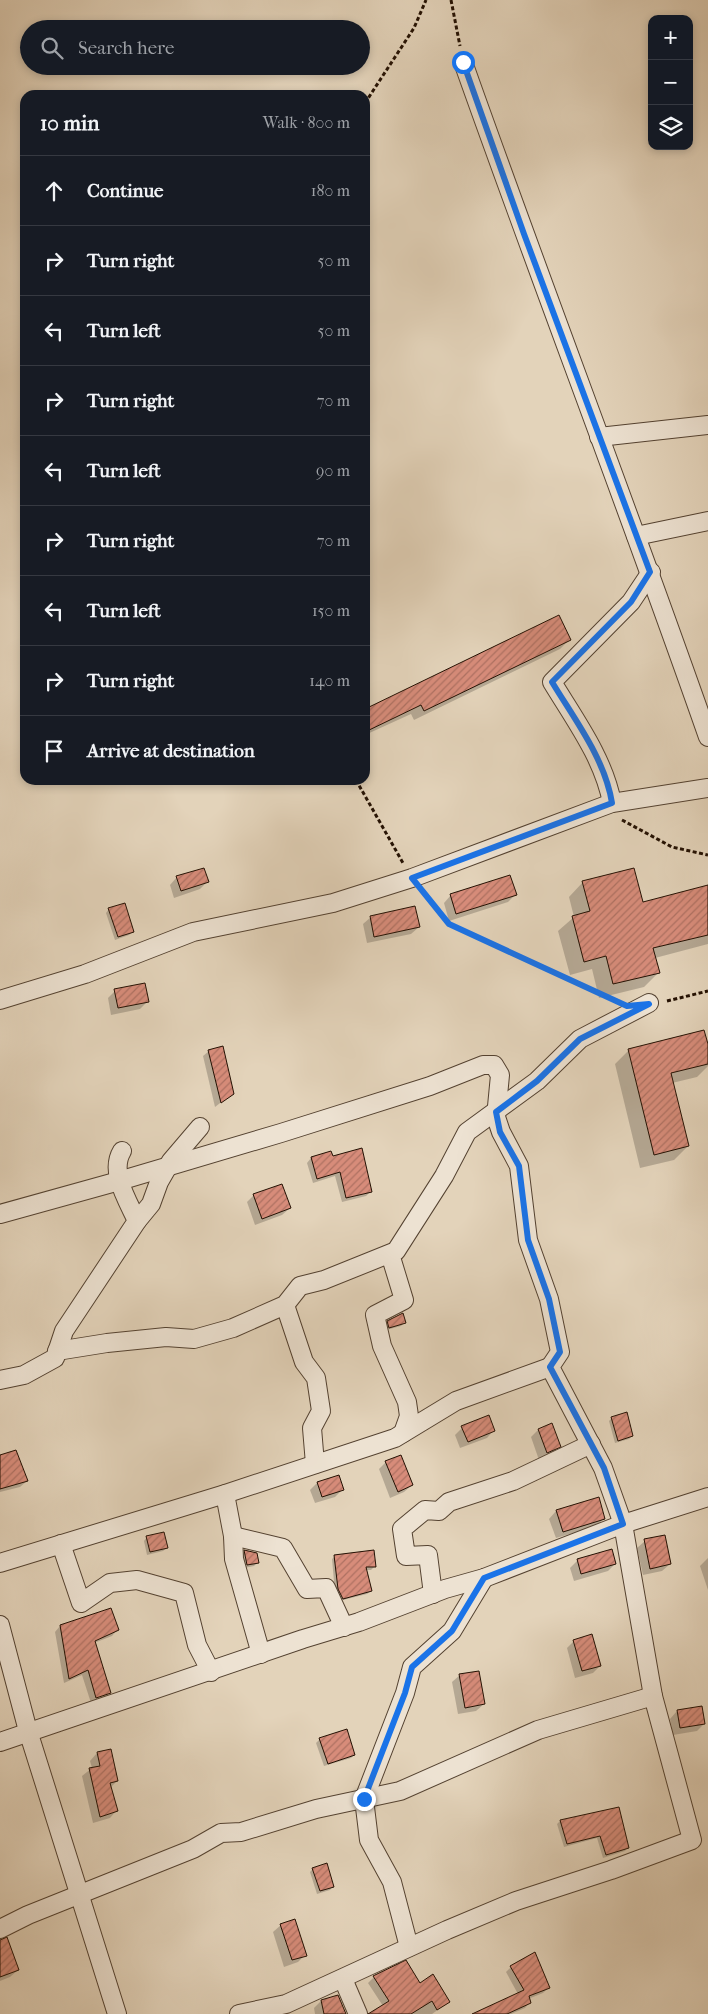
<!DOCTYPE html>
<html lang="en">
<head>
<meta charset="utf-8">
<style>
  body { margin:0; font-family:"IM FELL French Canon",serif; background:#242831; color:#f1f3f6 }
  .controls { position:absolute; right:15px; top:15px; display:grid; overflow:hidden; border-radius:10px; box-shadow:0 2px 8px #0003 }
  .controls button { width:45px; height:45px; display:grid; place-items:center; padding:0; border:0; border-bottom:1px solid #363941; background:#171b24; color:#f1f3f6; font:25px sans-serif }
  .stop { position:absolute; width:15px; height:15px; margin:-11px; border:4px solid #1a73e8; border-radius:50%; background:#fff }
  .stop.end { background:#1a73e8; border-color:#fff; box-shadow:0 1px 5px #0008 }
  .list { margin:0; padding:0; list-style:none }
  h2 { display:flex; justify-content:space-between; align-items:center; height:65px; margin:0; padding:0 20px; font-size:21px }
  h2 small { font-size:16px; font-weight:400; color:#9ea1a6 }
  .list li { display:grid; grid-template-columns:32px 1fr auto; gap:15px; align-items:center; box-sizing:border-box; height:70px; padding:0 20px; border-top:1px solid #363941 }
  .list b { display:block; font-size:19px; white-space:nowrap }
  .list em { font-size:16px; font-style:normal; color:#9ea1a6 }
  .icon { flex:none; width:28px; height:28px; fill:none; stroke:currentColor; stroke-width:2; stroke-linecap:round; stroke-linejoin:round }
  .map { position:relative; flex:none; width:708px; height:2014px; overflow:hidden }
  .search { position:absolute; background:#171b24; box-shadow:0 2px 8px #0003; left:20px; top:20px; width:350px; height:55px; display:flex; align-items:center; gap:12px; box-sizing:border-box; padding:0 18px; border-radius:28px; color:#9ea1a6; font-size:19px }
  .panel { position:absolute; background:#171b24; box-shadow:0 2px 8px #0003; left:20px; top:90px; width:350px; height:695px; border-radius:15px }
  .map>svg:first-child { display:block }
</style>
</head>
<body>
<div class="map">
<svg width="708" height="2014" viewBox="0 0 708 2014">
  <defs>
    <pattern id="building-hatch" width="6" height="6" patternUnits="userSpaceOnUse" patternTransform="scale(1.25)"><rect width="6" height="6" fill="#d78c7a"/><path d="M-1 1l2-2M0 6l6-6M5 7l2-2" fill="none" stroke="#ae7162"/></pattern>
  </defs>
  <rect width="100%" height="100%" fill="#e3d3ba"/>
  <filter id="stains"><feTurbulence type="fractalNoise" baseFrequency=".004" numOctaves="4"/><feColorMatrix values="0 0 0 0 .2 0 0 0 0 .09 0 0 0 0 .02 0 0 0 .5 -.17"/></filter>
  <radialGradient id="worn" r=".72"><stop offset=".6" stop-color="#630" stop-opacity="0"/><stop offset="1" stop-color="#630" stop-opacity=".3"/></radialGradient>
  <g fill="#0003">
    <polygon points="569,640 560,649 414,720 411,714 365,735 365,712"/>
    <polygon points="177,877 207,882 200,889 174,898 170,885"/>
    <polygon points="583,882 642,903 708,886 708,944 655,958 659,972 644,987 599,998 592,969 570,975 558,931 574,917 569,897"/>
    <polygon points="451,895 515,895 508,902 449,921 444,903"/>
    <polygon points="109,909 133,932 129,935 115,940 106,913"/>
    <polygon points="371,917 419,927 411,934 367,943 363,924"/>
    <polygon points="115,991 148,1001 140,1009 111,1015 108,998"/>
    <polygon points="708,1049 708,1066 697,1077 672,1083 688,1146 674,1160 640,1168 615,1064 629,1050"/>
    <polygon points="209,1051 233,1093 215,1107 203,1056"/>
    <polygon points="332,1157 371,1191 366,1196 342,1202 335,1176 313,1183 307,1163 311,1158"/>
    <polygon points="254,1195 290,1208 282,1215 255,1225 247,1202"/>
    <polygon points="388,1322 404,1323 401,1326 386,1330 384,1325"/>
    <polygon points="612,1418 632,1436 629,1439 615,1443 609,1421"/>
    <polygon points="462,1428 494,1430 487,1438 460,1448 455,1435"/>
    <polygon points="538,1430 559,1446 552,1454 539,1460 531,1437"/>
    <polygon points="0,1457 27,1481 20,1487 0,1492"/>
    <polygon points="386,1462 412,1485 404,1492 390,1498 379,1469"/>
    <polygon points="317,1483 343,1489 335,1497 315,1503 310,1490"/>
    <polygon points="556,1511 604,1518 597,1526 556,1538 549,1519"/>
    <polygon points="147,1537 167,1548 163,1551 147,1555 144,1541"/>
    <polygon points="645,1541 670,1564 662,1571 643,1575 637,1548"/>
    <polygon points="245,1551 257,1563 254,1566 244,1568 241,1554"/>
    <polygon points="335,1556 375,1566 371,1570 366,1570 371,1591 367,1594 339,1601 335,1593 332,1559"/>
    <polygon points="708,1558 708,1590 700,1566"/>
    <polygon points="578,1560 615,1564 608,1571 574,1581 570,1568"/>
    <polygon points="60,1626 117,1630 112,1636 94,1643 110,1693 104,1698 91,1703 82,1675 64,1683 55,1632"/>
    <polygon points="574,1641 600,1666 593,1673 575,1678 567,1648"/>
    <polygon points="460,1675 484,1704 476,1711 458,1714 452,1682"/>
    <polygon points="677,1711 704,1724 697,1731 673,1735 670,1719"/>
    <polygon points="320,1739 354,1755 351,1758 324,1766 316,1743"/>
    <polygon points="97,1753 117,1781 110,1788 117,1810 110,1818 93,1823 82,1776 92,1768 90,1761"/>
    <polygon points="618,1808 628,1847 625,1851 603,1858 597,1838 564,1847 557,1824 560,1821"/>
    <polygon points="313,1869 333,1886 330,1890 317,1894 310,1872"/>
    <polygon points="281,1925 305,1955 298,1962 284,1967 273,1932"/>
    <polygon points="0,1949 18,1970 10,1977 0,1981"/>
    <polygon points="511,1967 548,1988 543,1993 528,1999 530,2002 525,2008 511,2014 492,2014 518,1994 506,1972"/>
    <polygon points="374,1977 419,1984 449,2002 432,2014 370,2014 383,2006 368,1983"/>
    <polygon points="321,2001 345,2014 315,2014 314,2008"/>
  </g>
  <g fill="url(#building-hatch)" stroke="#241103">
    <polygon points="559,615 571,640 424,711 421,705 365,732 365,709"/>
    <polygon points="204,868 209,882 181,891 176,876"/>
    <polygon points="634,868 643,902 708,885 708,935 653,948 660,973 613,984 606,956 584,962 572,916 590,911 582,881"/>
    <polygon points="510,875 517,895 456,914 450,894"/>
    <polygon points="125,903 134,932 118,937 108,908"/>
    <polygon points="415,906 420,927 374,937 370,916"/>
    <polygon points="145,983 149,1002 118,1008 114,989"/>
    <polygon points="704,1030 708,1044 708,1064 671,1073 689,1146 654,1155 628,1049"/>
    <polygon points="223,1046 234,1094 221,1103 208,1050"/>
    <polygon points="362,1148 372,1192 346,1198 340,1172 317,1179 311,1157 331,1151 333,1156"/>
    <polygon points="282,1184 291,1208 262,1219 253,1194"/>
    <polygon points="403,1313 406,1323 389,1328 387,1321"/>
    <polygon points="627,1412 633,1436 618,1441 611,1417"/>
    <polygon points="489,1415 495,1431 468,1442 461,1426"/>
    <polygon points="552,1423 561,1447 547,1453 538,1429"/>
    <polygon points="16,1450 28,1481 0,1489 0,1455"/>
    <polygon points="401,1455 413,1485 398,1492 385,1461"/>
    <polygon points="339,1475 344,1490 322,1497 317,1482"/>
    <polygon points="599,1497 605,1519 563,1532 556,1510"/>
    <polygon points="164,1532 168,1548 150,1552 146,1536"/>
    <polygon points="665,1535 671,1564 650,1569 644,1539"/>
    <polygon points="612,1549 616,1564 581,1574 577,1559"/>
    <polygon points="244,1550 257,1553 259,1563 247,1565"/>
    <polygon points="374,1550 376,1567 366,1567 372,1591 343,1599 338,1589 334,1555"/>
    <polygon points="111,1608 119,1630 95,1641 111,1693 96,1698 88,1670 69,1679 60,1625"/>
    <polygon points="592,1634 601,1666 582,1671 573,1640"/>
    <polygon points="479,1671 485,1704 465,1708 459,1674"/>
    <polygon points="702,1706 705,1724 680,1728 677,1710"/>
    <polygon points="347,1729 355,1755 328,1764 319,1738"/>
    <polygon points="111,1749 118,1781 110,1783 118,1811 100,1817 89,1768 100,1766 97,1752"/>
    <polygon points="619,1807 629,1848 606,1855 600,1836 567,1844 560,1820"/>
    <polygon points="327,1863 334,1887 320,1891 312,1868"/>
    <polygon points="295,1919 307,1956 292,1960 280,1924"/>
    <polygon points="7,1937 19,1970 0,1977 0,1940"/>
    <polygon points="535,1952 550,1988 529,1996 531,2003 507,2014 472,2014 524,1990 510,1966"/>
    <polygon points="406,1960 420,1983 433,1974 450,2002 437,2010 432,2001 411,2014 368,2014 389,2001 373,1976"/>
    <polygon points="338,1995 346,2014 324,2014 321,2000"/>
  </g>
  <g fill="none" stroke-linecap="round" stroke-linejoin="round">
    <g stroke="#544231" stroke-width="20">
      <g id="street">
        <path d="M463,62C543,288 629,511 708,737"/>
        <polyline points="599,437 708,425"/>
        <polyline points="636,536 708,521"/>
        <path d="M612,803C604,759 575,720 552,682L631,602L651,572"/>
        <polyline points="0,1000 85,974 193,932 333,903 412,878 612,803 708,788"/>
        <polyline points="0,1214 119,1181 281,1133 430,1086 483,1065 494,1065 500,1075 496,1117 501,1132 519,1166 528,1240 549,1299 560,1352 550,1367 603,1468 623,1524 653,1696 692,1840 611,1870 516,1901 447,1930 286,2004 239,2014"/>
        <polyline points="137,1221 151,1204 159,1182 171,1161 200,1127"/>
        <polyline points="390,1254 404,1300 375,1315 382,1346 407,1402 409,1416 403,1433"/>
        <polyline points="285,1305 304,1362 316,1378 321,1411 312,1428 315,1464"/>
        <polyline points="57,1351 107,1343 166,1337 194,1339 233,1328 285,1305 300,1286 324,1280 396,1251 444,1176 467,1132 537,1081 580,1039 649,1003"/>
        <path d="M0,1380L24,1375L55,1358L64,1331L137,1221C128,1201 109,1172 122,1151"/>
        <polyline points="225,1494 233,1536 234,1559 261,1654"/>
        <polyline points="233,1536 283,1548 307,1589 326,1588 344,1627"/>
        <polyline points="61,1544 81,1603 110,1583 137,1580 184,1593 197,1645 211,1672"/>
        <polyline points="0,1563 225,1494 395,1438 456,1401 550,1367"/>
        <polyline points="433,1594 428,1555 406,1556 402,1529 425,1510 439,1511 449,1502 513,1481 591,1444"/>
        <polyline points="0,1625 28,1731 117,2014"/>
        <polyline points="0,1742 303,1639 359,1622 445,1589 484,1578 623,1524 708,1497"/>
        <polyline points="0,1929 28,1915 193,1849 221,1833 241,1832 316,1809 400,1791 538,1730 653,1696"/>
        <polyline points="409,1947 392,1882 369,1840 364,1799 405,1693 412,1667 452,1631 484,1578"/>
        <polyline points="343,1979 358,2014"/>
      </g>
    </g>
    <g stroke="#241103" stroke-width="3" stroke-dasharray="4 2.5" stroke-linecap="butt">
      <polyline points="451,0 460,46"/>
      <polyline points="365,103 414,28 426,0"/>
      <polyline points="356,780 403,863"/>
      <polyline points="622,820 672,847 708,855"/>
      <polyline points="424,892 449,924 615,1001"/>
      <polyline points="667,1001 708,991"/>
    </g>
    <use href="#street" stroke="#ede2d2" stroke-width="18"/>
  </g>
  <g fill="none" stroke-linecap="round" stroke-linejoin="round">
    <path stroke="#1a73e8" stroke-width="6" d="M364,1799L405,1693L412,1667L452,1631L484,1578L623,1524L604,1468L550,1367L560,1352L549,1299L528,1240L519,1166L500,1132L496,1112L537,1081L580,1039L649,1004L627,1006L449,924L412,878L612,803C605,759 575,720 552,682L631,602L650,572L524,234L463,62"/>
  </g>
  <rect width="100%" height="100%" filter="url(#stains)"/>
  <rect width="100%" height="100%" fill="url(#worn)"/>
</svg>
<div class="controls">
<button>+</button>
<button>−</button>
<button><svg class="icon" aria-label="layers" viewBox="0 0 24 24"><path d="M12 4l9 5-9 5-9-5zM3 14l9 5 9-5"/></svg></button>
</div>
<div class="stop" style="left:463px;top:62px"></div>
<div class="stop end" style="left:364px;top:1799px"></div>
<div class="search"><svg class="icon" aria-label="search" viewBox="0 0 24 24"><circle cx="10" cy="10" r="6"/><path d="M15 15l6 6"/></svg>Search here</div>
<section class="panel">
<h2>10 min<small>Walk · 800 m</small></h2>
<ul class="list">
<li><svg class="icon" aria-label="ahead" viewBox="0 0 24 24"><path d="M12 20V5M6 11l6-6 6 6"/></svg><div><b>Continue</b></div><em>180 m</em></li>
<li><svg class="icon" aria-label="right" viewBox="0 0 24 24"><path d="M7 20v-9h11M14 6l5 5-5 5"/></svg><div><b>Turn right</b></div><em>50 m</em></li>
<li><svg class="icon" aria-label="left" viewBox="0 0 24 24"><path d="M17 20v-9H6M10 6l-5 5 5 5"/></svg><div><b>Turn left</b></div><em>50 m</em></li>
<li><svg class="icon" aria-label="right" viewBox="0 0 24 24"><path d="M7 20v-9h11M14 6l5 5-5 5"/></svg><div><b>Turn right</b></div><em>70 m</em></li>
<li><svg class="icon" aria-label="left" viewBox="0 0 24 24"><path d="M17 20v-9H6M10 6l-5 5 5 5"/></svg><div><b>Turn left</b></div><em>90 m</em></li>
<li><svg class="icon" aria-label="right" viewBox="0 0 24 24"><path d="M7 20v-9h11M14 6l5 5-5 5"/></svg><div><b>Turn right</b></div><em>70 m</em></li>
<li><svg class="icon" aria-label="left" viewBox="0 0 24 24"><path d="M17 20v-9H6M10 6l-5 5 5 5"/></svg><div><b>Turn left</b></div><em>150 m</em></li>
<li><svg class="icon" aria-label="right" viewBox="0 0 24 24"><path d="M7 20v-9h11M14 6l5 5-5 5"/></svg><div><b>Turn right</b></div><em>140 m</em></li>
<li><svg class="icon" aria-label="arrive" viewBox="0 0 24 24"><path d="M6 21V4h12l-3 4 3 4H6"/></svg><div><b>Arrive at destination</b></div></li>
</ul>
</section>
</div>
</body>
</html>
